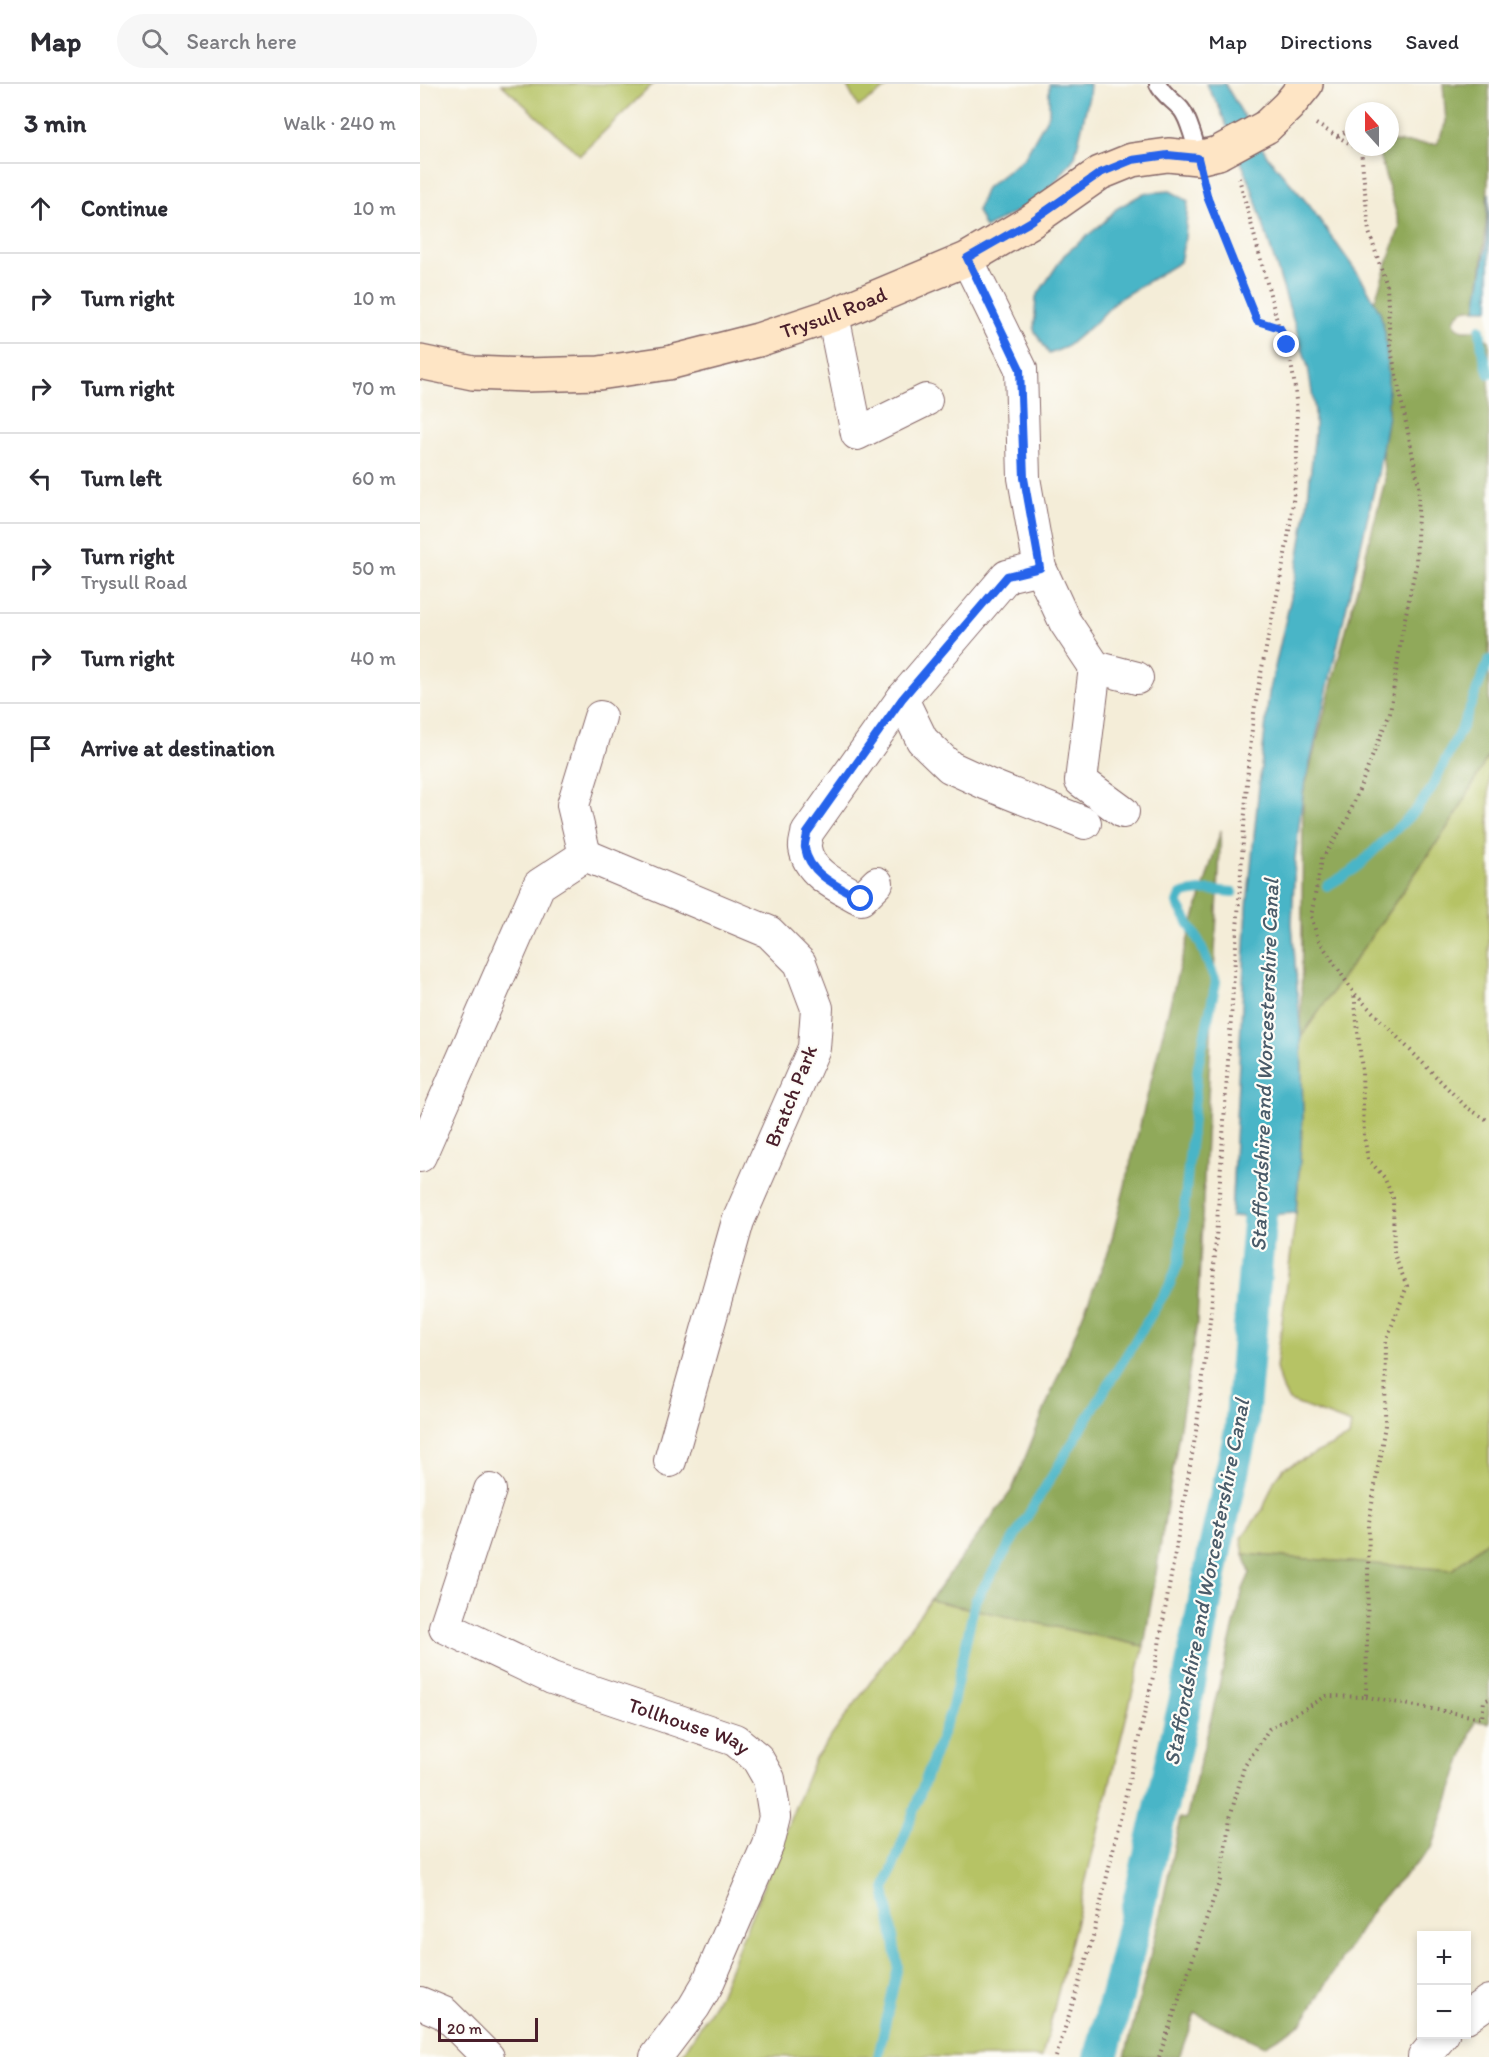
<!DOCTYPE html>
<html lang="en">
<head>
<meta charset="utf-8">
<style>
  body { margin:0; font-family:Itim,sans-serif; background:#f7f7f7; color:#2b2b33 }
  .controls { position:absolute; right:18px; bottom:18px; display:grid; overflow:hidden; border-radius:0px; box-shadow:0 3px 9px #0003 }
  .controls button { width:54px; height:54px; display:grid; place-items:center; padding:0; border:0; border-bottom:2px solid #e1e1e2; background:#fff; color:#2b2b33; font:30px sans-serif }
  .compass { position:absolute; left:925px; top:18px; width:54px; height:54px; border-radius:50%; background:#fff; box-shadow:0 3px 9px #0003; rotate:339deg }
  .scale { position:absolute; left:18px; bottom:15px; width:100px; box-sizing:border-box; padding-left:6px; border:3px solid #4a1f2b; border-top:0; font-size:16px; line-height:21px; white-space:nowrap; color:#4a1f2b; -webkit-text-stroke:4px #fdfcf7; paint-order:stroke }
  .stop { position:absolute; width:18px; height:18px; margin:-14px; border:4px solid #2563eb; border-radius:50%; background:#fff }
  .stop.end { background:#2563eb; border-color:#fff; box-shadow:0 2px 6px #0008 }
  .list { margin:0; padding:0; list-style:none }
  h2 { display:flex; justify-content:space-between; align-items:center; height:78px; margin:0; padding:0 24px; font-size:26px }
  h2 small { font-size:20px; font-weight:400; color:#7c7c81 }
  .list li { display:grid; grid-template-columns:39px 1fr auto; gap:18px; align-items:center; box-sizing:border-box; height:90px; padding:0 24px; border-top:2px solid #e1e1e2 }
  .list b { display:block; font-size:22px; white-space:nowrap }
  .list p { margin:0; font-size:20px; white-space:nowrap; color:#7c7c81 }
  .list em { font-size:20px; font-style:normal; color:#7c7c81 }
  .icon { flex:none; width:33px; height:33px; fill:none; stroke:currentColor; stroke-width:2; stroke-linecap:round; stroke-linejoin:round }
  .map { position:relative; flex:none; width:1069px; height:1973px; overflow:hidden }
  header { display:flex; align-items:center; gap:36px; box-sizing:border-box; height:84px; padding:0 30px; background:#fff; border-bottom:2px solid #e1e1e2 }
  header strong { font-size:28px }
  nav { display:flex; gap:33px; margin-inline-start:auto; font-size:21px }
  .search { width:420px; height:54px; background:#f7f7f7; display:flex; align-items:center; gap:15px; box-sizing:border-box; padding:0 21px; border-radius:33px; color:#7c7c81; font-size:22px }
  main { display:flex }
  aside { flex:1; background:#fff }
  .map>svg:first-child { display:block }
</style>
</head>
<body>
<header>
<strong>Map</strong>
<div class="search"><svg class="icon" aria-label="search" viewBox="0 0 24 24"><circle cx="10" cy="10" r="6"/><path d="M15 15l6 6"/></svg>Search here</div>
<nav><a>Map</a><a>Directions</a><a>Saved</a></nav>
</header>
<main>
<aside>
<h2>3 min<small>Walk · 240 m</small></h2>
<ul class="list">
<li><svg class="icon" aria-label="ahead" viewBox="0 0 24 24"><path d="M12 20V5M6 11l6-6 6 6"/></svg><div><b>Continue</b></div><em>10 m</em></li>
<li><svg class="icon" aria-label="right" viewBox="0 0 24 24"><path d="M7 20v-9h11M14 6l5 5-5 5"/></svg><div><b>Turn right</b></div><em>10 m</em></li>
<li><svg class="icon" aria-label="right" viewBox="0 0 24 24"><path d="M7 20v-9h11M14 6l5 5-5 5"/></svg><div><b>Turn right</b></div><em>70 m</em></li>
<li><svg class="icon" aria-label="left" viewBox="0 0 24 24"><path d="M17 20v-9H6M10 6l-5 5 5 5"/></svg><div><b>Turn left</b></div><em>60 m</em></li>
<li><svg class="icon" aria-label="right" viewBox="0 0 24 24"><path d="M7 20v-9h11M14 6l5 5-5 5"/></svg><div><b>Turn right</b><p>Trysull Road</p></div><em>50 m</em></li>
<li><svg class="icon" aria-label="right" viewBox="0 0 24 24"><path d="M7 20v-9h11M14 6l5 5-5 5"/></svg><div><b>Turn right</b></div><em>40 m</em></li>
<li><svg class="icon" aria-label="arrive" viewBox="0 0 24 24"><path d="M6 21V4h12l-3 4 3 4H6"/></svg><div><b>Arrive at destination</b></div></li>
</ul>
</aside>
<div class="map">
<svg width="1069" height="1973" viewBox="0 0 1069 1973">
  <rect width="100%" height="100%" fill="#fdfcf7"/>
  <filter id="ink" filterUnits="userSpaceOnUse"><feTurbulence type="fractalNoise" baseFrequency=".0167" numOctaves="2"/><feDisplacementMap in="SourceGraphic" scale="12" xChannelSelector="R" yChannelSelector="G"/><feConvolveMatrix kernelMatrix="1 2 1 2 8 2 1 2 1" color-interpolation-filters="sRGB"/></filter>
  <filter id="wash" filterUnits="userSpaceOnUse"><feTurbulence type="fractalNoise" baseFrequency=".008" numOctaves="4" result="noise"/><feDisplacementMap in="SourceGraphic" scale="24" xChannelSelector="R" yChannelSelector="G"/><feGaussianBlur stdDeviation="1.35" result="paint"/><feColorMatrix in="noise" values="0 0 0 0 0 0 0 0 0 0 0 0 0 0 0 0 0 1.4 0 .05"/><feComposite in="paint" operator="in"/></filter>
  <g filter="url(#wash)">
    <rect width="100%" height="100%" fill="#f4edd8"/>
    <g fill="#b6c365" stroke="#807148" stroke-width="1.5">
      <polygon points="81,0 233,0 160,71"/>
      <polygon points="426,0 472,0 438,23"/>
      <polygon points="1069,670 1069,1455 1032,1486 824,1470 821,1454 843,1425 854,1397 864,1384 929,1353 931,1340 869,1317 861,1302 856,1284 876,1129 883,1032 881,953 1036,731"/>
      <polygon points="510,1516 724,1562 622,1973 261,1973 299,1912 394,1676"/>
    </g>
    <g fill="#90a95a" stroke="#6d6442" stroke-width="1.5">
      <path d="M1023,0H1069C1069,75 1069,151 1056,225C1045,224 1038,226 1034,237L1036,243L1043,246H1054L1069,257V670L1036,731L881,953L883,710L965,397L950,230L980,142L957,63H970V58L1017,60L1026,38Z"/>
      <polygon points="801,746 777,1239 724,1562 510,1516 592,1406 689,1166 759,884"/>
      <polygon points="1069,1455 1069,1639 1055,1637 1012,1764 957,1819 881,1940 844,1962 775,1929 759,1973 705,1973 738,1841 760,1734 766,1735 823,1505 830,1489 824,1470 1032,1486"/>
    </g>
    <g fill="#4ab5c7" stroke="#4a6a79" stroke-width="1.5">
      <polygon points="629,0 670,0 669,12 655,73 624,113 565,144 557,127 566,104 604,74 629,30"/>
      <polygon points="786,0 805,0 848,73 889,121 943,197 960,228 965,249 968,291 968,331 958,389 883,709 875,775 872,839 881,953 883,1032 876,1129 811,1133 827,823 840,692 849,609 875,495 887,423 895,347 895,328 888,283 831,102 799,23"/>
      <polygon points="750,107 768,117 765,154 760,178 697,216 676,238 646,263 629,270 614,246 616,213 644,171 684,138 696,125 724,109"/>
      <polygon points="1069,109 1069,225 1056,225 1066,165"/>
    </g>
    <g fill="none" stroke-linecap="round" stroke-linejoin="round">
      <g stroke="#4ab5c7" stroke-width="10">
        <polyline points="1060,245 1062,266 1069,290"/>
        <polyline points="907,802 935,785 995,727 1010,707 1042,643 1069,576"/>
        <path d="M458,1973L478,1882L465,1805L532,1623L555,1517L749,1202L759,1178L778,982L796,898L780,859L757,819L761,811C779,805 795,806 813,808"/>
      </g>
      <polyline stroke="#4ab5c7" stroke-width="34" points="681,1973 701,1897 766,1615 795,1465 821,1347 844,1083"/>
    </g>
  </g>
  <g filter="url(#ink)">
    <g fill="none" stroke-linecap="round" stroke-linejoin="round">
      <g stroke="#866768" stroke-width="20">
        <path id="lane" d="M738,0C743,11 753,16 761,25C768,33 777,63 778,74"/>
      </g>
      <g stroke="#866768" stroke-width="34">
        <g id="street">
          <polyline points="547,175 601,285 604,394 620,484 645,538 675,583 717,594"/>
          <polyline points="413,231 437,350 506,316"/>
          <polyline points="620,484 587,492 482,615 502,656 530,683 567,700 665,739"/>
          <polyline points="675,583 661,697 703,728"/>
          <polyline points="165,771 153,721 180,633"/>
          <path d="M457,799L441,815C420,803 389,791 385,764C384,760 387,753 387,749L482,615"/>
          <polyline points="0,1072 119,801 165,771 349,848 380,879 397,924 394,964 318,1137 250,1377"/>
          <path id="s1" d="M70,1406L25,1543L132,1594L315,1656L337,1674L349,1695L355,1732L348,1760L287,1901L274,1923L236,1973"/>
          <polyline points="0,1919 24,1929 68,1973"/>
          <polyline points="1046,1933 1069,1917"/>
          <polyline points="1004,1973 1023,1950"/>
        </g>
      </g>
      <g stroke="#866768" stroke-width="36">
        <g id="secondary">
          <polyline points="846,43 868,22 886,0"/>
          <path id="s2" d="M0,278L53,289L106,291L179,289L248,279L338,256L413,231L547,175L610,138L680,89L712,76L748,71L778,74L798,69"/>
        </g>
      </g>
      <g stroke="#866768" stroke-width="4" stroke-dasharray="1.5 4.5" stroke-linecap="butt">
        <polyline points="961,27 966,24"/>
        <polyline points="896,40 934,62"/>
        <polyline points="918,52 934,43"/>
        <polyline points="936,63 941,66 949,148 967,202 970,261 999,402 996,481 982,549 970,628 927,736 902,775 891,832 898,855 934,909 1046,1023 1069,1037"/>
        <polyline points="786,106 837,237 859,244"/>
        <polyline points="946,1613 1062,1634 1064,1617 1069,1615"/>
        <path d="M636,1973L672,1857L735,1584L776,1348L791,1228L828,684C831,660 832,635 837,611C853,520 880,431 877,337C876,305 873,274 859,244L819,94"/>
        <polyline points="739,1973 800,1796 810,1733 824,1683 849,1645 907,1612 946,1613 949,1438 965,1341 966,1257 987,1202 974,1170 973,1114 964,1093 948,1075 944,1052 942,987 934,909"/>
      </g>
      <use href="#lane" stroke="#fff" stroke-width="16"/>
      <use href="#street" stroke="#fff" stroke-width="32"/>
      <use href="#secondary" stroke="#fee5c5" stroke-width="33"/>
      <g stroke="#866768" stroke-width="36" stroke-linecap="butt">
        <polyline id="secondary-bridge" points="798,69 846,43"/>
      </g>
      <use href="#secondary-bridge" stroke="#fee5c5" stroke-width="33"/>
    </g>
  </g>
  <g fill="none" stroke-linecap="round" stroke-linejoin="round" filter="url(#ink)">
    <path stroke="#2563eb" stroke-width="8" d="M441,815C420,803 389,791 385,764C384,760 387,754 387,749L482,615L587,492L620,484L604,394L600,285L547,174L610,138L680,89L712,76L748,71L778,74L788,115L837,237L860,244L867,261"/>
  </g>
  <g text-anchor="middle" stroke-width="4.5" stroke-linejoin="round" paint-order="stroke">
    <g font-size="21" fill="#4a1f2b" stroke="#fdfcf7">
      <text dy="7" stroke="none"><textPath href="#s2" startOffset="423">Trysull Road</textPath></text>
      <text transform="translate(371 1012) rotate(-68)" y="7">Bratch Park</text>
      <text dy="7" stroke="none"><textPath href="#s1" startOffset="408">Tollhouse Way</textPath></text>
    </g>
    <g font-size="22" font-style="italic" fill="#4a5b69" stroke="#fdfcf7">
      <text transform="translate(844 981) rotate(-88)" y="8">Staffordshire and Worcestershire Canal</text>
      <text transform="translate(786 1498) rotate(-79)" y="8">Staffordshire and Worcestershire Canal</text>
    </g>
  </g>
</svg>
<div class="controls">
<button>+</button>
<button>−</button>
</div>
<svg class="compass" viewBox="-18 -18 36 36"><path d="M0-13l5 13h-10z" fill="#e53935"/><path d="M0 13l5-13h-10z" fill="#7c7c81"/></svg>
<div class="scale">20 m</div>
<div class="stop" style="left:441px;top:815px"></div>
<div class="stop end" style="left:867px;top:261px"></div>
</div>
</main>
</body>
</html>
